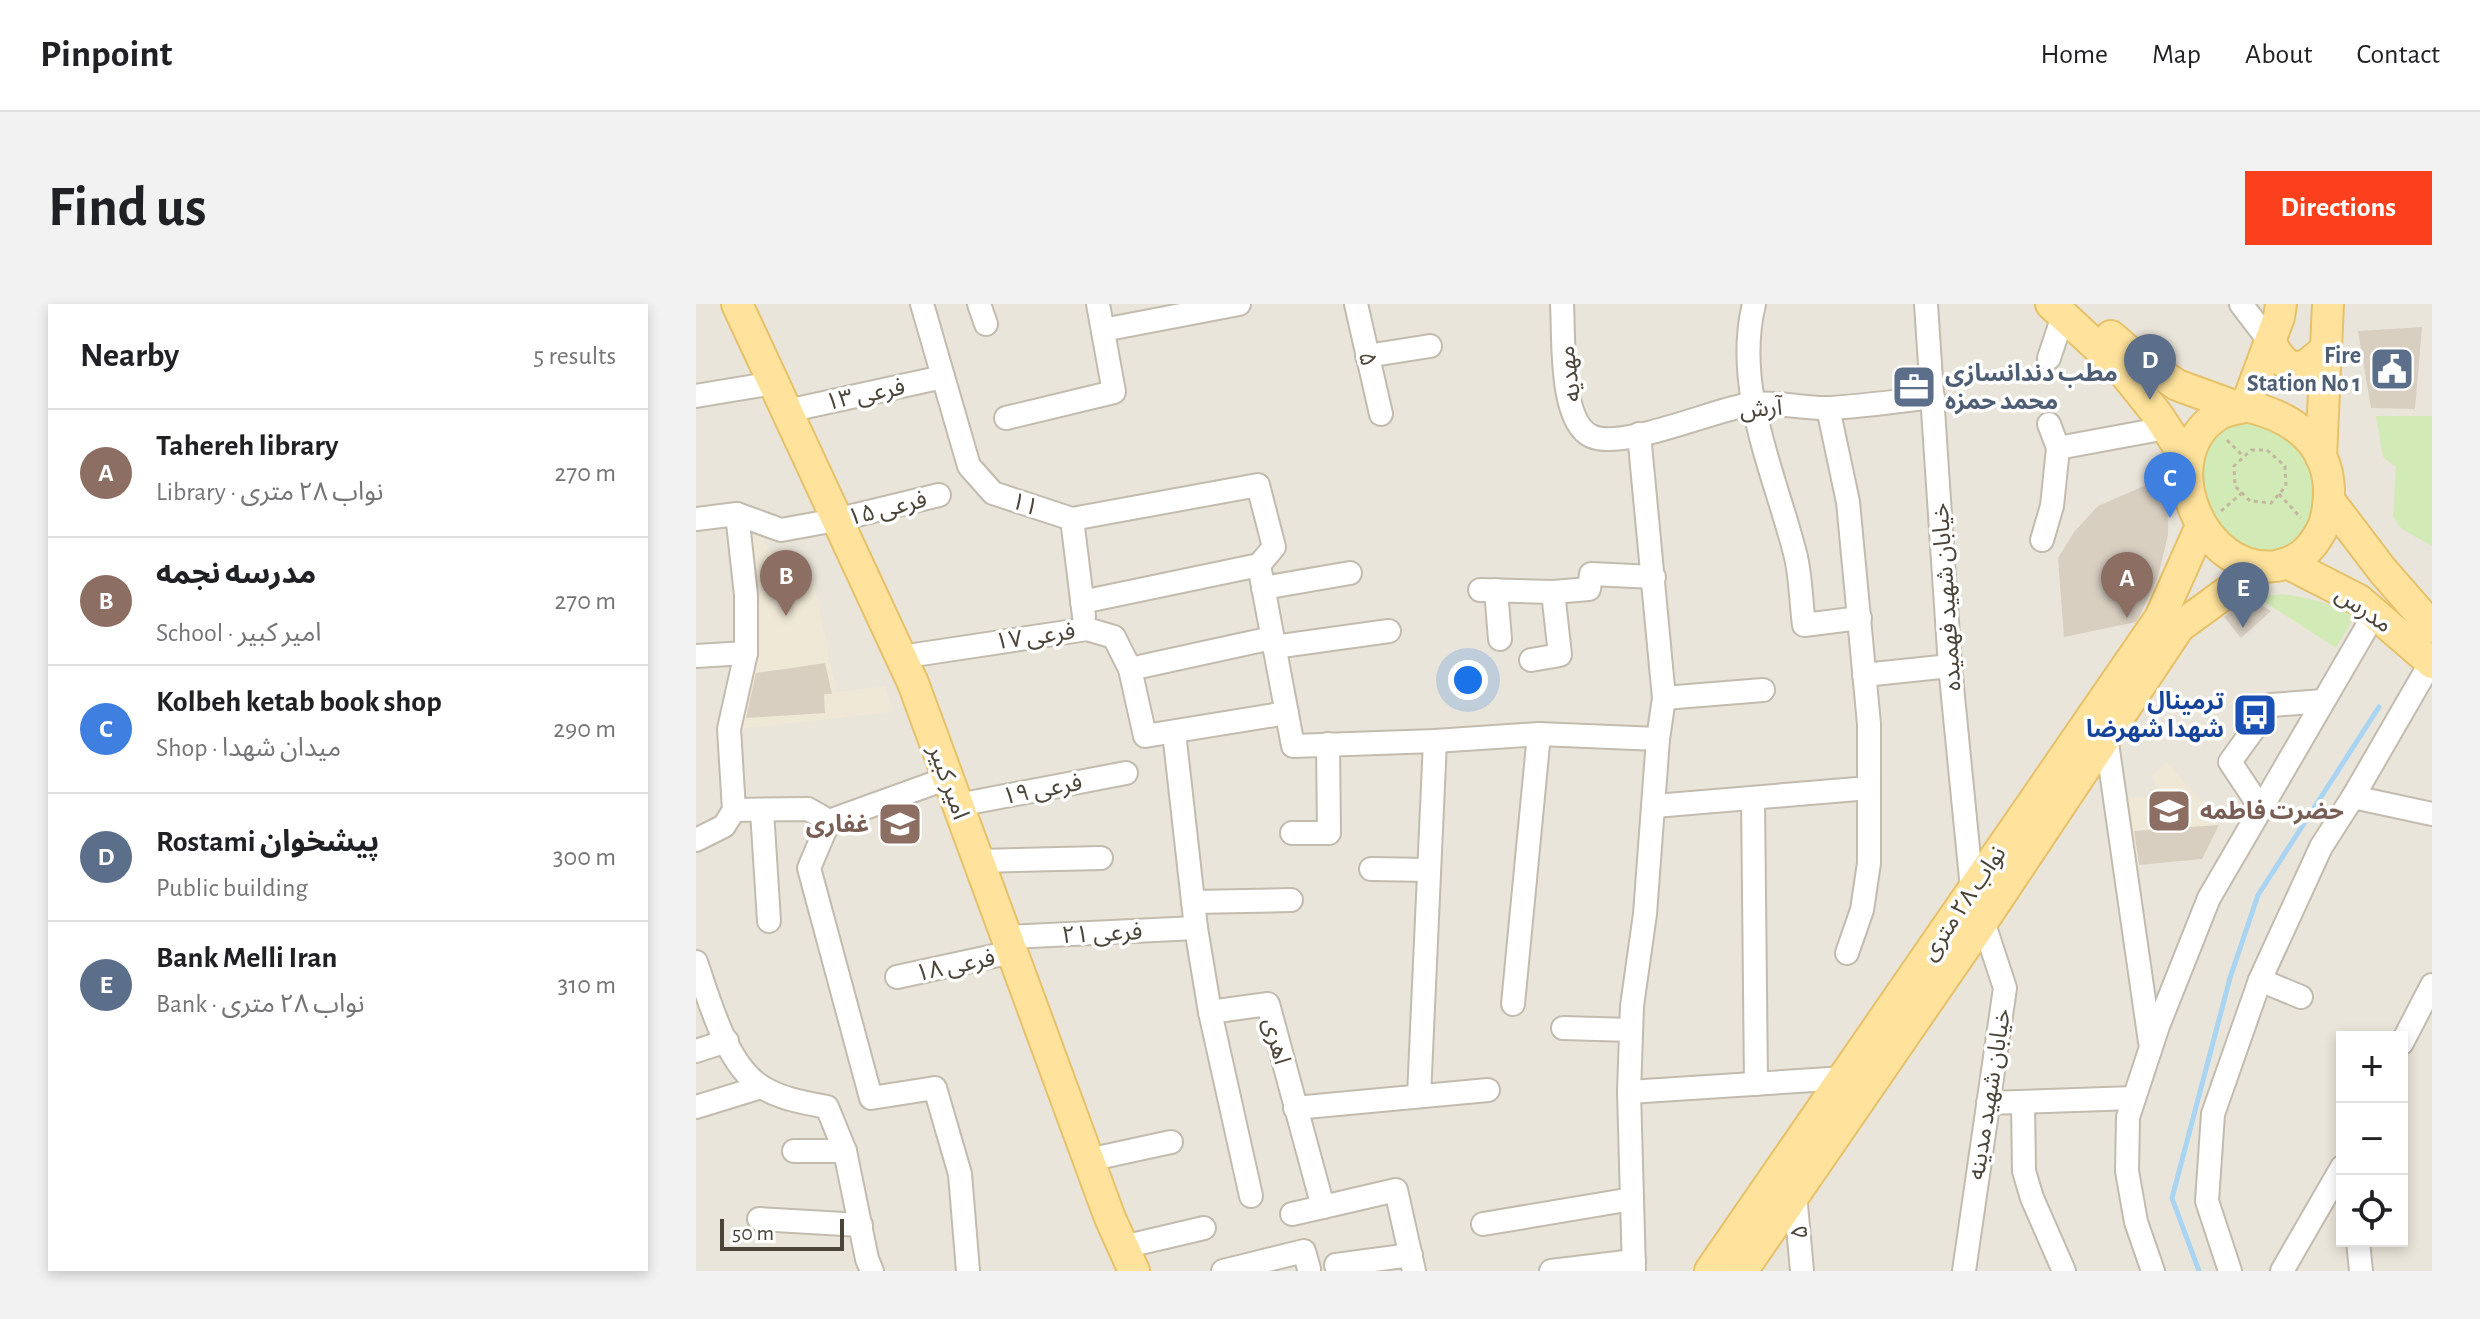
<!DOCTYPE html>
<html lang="en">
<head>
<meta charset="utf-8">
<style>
  body { margin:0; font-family:"Alegreya Sans","Noto Sans Arabic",sans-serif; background:#f2f2f2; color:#202124 }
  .controls { position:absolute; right:24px; bottom:24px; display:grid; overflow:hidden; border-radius:0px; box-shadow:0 4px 12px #0003 }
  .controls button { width:72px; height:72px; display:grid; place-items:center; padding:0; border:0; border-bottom:2px solid #e0e0e0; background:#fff; color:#202124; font:40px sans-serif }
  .scale { position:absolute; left:24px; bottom:20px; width:124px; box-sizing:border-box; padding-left:8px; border:4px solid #4b4439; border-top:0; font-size:22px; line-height:28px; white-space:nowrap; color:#4b4439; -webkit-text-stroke:6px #fff; paint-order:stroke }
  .you { position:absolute; left:772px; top:376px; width:28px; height:28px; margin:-20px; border:6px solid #fff; border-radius:50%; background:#1a73e8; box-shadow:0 0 0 12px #1a73e833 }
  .badge { display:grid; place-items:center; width:52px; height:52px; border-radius:50%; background:#fc3f1d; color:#fff; font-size:26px; font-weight:700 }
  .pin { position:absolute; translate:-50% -66px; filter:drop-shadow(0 2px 4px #0008) }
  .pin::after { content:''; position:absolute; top:42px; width:28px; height:24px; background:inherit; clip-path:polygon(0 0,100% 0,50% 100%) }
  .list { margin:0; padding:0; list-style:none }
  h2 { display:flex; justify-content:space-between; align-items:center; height:104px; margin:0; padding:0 32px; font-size:34px }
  h2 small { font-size:26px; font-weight:400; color:#757577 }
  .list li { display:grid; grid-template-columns:52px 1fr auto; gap:24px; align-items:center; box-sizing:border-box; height:128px; padding:0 32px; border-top:2px solid #e0e0e0 }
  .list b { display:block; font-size:30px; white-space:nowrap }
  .list p { margin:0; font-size:26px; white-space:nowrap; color:#757577 }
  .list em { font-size:26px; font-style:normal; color:#757577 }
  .icon { flex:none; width:44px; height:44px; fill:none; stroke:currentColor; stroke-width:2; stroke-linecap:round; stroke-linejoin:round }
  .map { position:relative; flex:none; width:1736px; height:967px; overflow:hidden; border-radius:0px }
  header { display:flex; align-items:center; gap:48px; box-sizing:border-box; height:112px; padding:0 40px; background:#fff; border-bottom:2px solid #e0e0e0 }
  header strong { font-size:38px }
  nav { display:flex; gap:44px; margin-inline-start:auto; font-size:28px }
  .intro { display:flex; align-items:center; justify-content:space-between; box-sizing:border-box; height:192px; padding:0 48px }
  h1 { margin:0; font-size:56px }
  .button { padding:20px 36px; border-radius:0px; background:#fc3f1d; color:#fff; font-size:28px; font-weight:700 }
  main { display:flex; gap:48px; padding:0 48px }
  aside { flex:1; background:#fff; border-radius:0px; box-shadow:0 4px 12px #0003 }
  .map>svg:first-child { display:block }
</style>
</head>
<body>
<header>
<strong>Pinpoint</strong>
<nav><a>Home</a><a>Map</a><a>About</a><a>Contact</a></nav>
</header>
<div class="intro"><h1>Find us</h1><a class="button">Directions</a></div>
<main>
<aside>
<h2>Nearby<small>5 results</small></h2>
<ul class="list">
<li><span class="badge" style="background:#8d6e63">A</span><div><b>Tahereh library</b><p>Library · نواب ۲۸ متری</p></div><em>270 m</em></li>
<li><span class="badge" style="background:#8d6e63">B</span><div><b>مدرسه نجمه</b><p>School · امیر کبیر</p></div><em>270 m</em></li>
<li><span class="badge" style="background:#3f7fe0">C</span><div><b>Kolbeh ketab book shop</b><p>Shop · میدان شهدا</p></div><em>290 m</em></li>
<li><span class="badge" style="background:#5c6f8a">D</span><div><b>Rostami پیشخوان</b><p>Public building</p></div><em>300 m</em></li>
<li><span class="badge" style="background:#5c6f8a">E</span><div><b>Bank Melli Iran</b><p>Bank · نواب ۲۸ متری</p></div><em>310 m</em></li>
</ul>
</aside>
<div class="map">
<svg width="1736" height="967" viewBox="0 0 1736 967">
  <rect width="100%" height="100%" fill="#f6f3ec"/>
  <path fill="#eae5da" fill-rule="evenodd" d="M0,0H1736V967H0ZM1646,733H1706V937H1646Z"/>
  <g fill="#efe8d6">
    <polygon points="63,230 73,246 116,267 140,388 190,382 195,408 40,425 55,369 55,232"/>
    <polygon points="1471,458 1524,520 1506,555 1441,561 1430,494 1463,492 1456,471"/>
  </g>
  <g fill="#d2eab5">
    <polygon points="1680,112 1736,112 1736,242 1706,225 1697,213 1700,163 1687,153"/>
    <path d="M1551,116C1602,128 1637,173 1611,226C1599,249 1570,254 1547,243C1540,240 1535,232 1529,227C1525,223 1519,219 1516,214C1513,207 1512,197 1510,190C1498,150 1513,128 1551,116Z"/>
    <path d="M1586,290C1613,294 1635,299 1658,313L1640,344L1561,293Z"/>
  </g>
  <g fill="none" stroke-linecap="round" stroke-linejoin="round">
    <polyline stroke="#a9d4f2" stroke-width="5" points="1503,967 1476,894 1534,674 1562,591 1683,403"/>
  </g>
  <g fill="#d8cfc1">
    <polygon points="1726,23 1719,105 1675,104 1662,27"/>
    <polygon points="1466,174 1473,188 1472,231 1462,273 1443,313 1440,318 1368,333 1362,254 1378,228 1402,202"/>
    <polygon points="1556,295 1575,307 1545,334 1528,313"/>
    <polygon points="129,359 136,390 128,390 129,409 50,414 60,369"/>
    <polygon points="1523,521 1506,555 1443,561 1438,527"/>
  </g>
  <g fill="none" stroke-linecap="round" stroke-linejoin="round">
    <g stroke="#c2bbae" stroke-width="26">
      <g id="minor">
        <polyline points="226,0 273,162 297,189 376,215 562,181 578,243 563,261 386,298"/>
        <polyline points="283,0 290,20"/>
        <polyline points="660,0 685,110"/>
        <path d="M866,0C868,31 863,117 895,132C925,147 1019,105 1055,100C1081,97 1108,105 1134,104C1169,102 1203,97 1237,93"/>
        <path d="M1058,0C1037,85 1080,172 1100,253C1105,275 1105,299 1108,321L1164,314"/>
        <polyline points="1230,0 1254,362 1276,585"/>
        <polyline points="1545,0 1574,38"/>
        <polyline points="407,26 543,0"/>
        <polyline points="671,52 734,42"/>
        <polyline points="1353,54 1367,12"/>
        <polyline points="0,92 78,79"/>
        <polyline points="1132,104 1152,198 1173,420 1173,559 1166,606 1151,649"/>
        <polyline points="91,107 247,73"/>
        <polyline points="310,114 418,88 402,0"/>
        <polyline points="1362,144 1470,124"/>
        <polyline points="0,215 41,210 85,226 140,216 243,191"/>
        <polyline points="376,215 388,312"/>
        <polyline points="1346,236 1356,202 1362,144 1353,120"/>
        <polyline points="563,261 597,442 739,437 843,430 962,435"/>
        <polyline points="567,284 654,269"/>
        <polyline points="784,286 857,288 893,285 895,270 958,273"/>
        <polyline points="800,286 804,335"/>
        <polyline points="578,343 693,327"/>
        <polyline points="0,352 50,349"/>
        <polyline points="205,353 391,325 418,333 434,365 449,432 591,409"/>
        <polyline points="835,356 864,351 857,288"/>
        <polyline points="434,365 576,334"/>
        <polyline points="1168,371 1254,362"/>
        <polyline points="968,394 1067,386"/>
        <polyline points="478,428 500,624 514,708 572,700 627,903 700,886 718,967"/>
        <polyline points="1410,432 1454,738"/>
        <polyline points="1657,493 1736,510"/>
        <polyline points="1057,494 1060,780"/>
        <polyline points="262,501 430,469"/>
        <polyline points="959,502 1173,484"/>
        <polyline points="1564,503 1534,458 1575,401 1627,397"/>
        <polyline points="38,506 112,505 133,517 252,474"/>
        <polyline points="66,507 73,617"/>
        <polyline points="133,517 113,564 175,794 239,784 264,870 272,967"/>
        <polyline points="596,529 633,529 632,440"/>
        <polyline points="0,536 28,522 38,506 33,425 50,349 50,291 41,210"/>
        <polyline points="283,557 405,554"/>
        <polyline points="675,565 733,566"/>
        <polyline points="497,598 595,596"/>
        <polyline points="312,633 500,624"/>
        <path d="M0,658C13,695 30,761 66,783C85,795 110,799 131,803L149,847L171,955L176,967"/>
        <polyline points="201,673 316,648"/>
        <polyline points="1564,676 1605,693"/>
        <polyline points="817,700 843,430"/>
        <polyline points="514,708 555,892"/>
        <polyline points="867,724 935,726"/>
        <polyline points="1706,739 1736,681"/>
        <polyline points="0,747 31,737"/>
        <polyline points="933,788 1149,774"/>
        <polyline points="723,792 739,437"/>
        <polyline points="1327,798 1328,867 1336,894 1368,967"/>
        <polyline points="1292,799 1438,794"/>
        <polyline points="0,803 65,783"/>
        <polyline points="599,804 792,786"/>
        <polyline points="98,847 149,847"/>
        <polyline points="392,856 475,838"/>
        <polyline points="1099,890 1106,967"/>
        <polyline points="596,910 627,903"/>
        <polyline points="63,915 165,921"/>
        <polyline points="787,920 936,895"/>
        <polyline points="1662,937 1665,967"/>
        <polyline points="427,943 508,924"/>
        <polyline points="640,961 715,951"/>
        <polyline points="527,967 608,947 613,965"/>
        <polyline points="855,967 938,957"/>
        <polyline points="938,967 933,788 936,702 949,610 962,435 968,394 943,130"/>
        <polyline points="1268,967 1309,684 1287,617"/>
        <polyline points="1457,967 1440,918 1431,867 1432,813 1462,722 1513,594 1679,309"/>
        <polyline points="1534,967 1511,897 1517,810 1564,676 1625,543 1657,493 1735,358"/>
        <polyline points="1586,967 1646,863"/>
      </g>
    </g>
    <g stroke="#e6c16a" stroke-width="34">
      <g id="major">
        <polyline points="41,0 217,379 414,914 438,967"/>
        <polyline points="1355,0 1425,65 1461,110 1492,157"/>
        <polyline points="1415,32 1438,52 1481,81 1544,104"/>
        <path d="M1574,38C1592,71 1605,70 1630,44"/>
        <path d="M1550,102C1594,112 1631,136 1633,185C1633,199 1632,214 1625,227C1615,246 1602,258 1580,262C1506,272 1456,153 1522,111C1529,106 1542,105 1550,102Z"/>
        <polyline points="1550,102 1583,13 1585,0"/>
        <polyline points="1625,153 1632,0"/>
        <polyline points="1633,196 1687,267 1736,323"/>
        <polyline points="1593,260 1663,296 1736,359"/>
        <polyline points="1014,967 1464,314 1505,222"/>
        <polyline points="1046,967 1287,617 1483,323 1564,264"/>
      </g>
    </g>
    <g stroke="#c4b79f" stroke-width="3" stroke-dasharray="4 4" stroke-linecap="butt">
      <polyline points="1531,136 1548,153"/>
      <polygon points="1555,146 1571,146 1589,162 1590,182 1575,199 1554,197 1539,182 1538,162"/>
      <polyline points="1583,190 1605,214"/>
      <polyline points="1525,207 1546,189"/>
    </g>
    <use href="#minor" stroke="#fff" stroke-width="22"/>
    <use href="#major" stroke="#ffe39c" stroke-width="30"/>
  </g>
  <defs>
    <g id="civic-square" transform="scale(2.3)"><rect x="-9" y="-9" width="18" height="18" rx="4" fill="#5c6f8a" stroke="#fff"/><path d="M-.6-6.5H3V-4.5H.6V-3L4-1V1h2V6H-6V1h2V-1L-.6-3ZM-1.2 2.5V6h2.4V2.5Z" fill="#fff"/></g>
    <g id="office-square" transform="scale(2.3)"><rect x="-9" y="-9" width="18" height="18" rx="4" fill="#5c6f8a" stroke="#fff"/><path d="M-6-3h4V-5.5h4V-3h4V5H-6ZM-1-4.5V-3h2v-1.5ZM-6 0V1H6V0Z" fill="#fff"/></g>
    <g id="bus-square" transform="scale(2.3)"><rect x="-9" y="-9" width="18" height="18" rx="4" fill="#1a4fb4" stroke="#fff"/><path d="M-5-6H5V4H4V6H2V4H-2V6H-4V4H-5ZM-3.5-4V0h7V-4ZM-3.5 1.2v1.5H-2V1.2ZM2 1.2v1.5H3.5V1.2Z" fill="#fff"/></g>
    <g id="school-square" transform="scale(2.3)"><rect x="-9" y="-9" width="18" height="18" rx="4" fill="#8d6e63" stroke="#fff"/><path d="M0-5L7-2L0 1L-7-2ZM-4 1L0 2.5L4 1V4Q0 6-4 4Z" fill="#fff"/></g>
  </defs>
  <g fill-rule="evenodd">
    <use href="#civic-square" x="1696" y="65"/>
    <use href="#office-square" x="1218" y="83"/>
    <use href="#bus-square" x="1559" y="411"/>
    <use href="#school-square" x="1473" y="507"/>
    <use href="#school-square" x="204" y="520"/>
  </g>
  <g text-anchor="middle" stroke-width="7" stroke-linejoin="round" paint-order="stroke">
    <g font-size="24" font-weight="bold" fill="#4e5e75" stroke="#fff" text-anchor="end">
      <text x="1665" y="59">Fire<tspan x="1665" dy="28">Station No 1</tspan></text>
      <text x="1249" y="77" text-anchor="start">مطب دندانسازی<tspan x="1249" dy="28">محمد حمزه</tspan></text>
    </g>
    <g font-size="24" fill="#4b4439" stroke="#fff">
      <text transform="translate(672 55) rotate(77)" y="8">۵</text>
      <text transform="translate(873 70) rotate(-97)" y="8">مهدیه</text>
      <text transform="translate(169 90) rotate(-12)" y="8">فرعی ۱۳</text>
      <text transform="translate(1065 104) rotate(-4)" y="8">آرش</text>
      <text transform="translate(329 200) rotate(19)" y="8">۱۱</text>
      <text transform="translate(191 204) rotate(-14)" y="8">فرعی ۱۵</text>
      <text transform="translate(1250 293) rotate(-94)" y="8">خیابان شهید فهمیده</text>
      <text transform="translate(1668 305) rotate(35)" y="8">مدرس</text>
      <text transform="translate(339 332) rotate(-8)" y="8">فرعی ۱۷</text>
      <text transform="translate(253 478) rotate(70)" y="8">امیر کبیر</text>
      <text transform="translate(346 485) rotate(-11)" y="8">فرعی ۱۹</text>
      <text transform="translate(1267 599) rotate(-56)" y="8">نواب ۲۸ متری</text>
      <text transform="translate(406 629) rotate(-3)" y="8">فرعی ۲۱</text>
      <text transform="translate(259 661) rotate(-12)" y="8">فرعی ۱۸</text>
      <text transform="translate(581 737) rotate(75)" y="8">اهری</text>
      <text transform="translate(1293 790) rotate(-81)" y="8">خیابان شهید مدینه</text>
      <text transform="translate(1103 928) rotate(-95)" y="8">۵</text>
    </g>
    <g font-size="24" font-weight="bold" fill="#164399" stroke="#fff" text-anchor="end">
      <text x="1528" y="405">ترمینال<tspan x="1528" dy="28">شهدا شهرضا</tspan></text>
    </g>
    <g font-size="24" font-weight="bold" fill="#785e54" stroke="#fff" text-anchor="start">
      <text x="1504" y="515">حضرت فاطمه</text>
      <text x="173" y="528" text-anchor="end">غفاری</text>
    </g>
  </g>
</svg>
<div class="controls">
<button>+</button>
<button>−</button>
<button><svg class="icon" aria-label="locate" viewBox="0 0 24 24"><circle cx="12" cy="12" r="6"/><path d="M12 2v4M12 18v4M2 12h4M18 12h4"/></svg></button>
</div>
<div class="scale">50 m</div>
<div class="you"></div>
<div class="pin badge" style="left:1431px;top:314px;background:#8d6e63">A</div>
<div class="pin badge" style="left:90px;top:312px;background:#8d6e63">B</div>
<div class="pin badge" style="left:1474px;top:214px;background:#3f7fe0">C</div>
<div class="pin badge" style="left:1454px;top:96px;background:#5c6f8a">D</div>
<div class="pin badge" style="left:1547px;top:324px;background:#5c6f8a">E</div>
</div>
</main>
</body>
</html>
